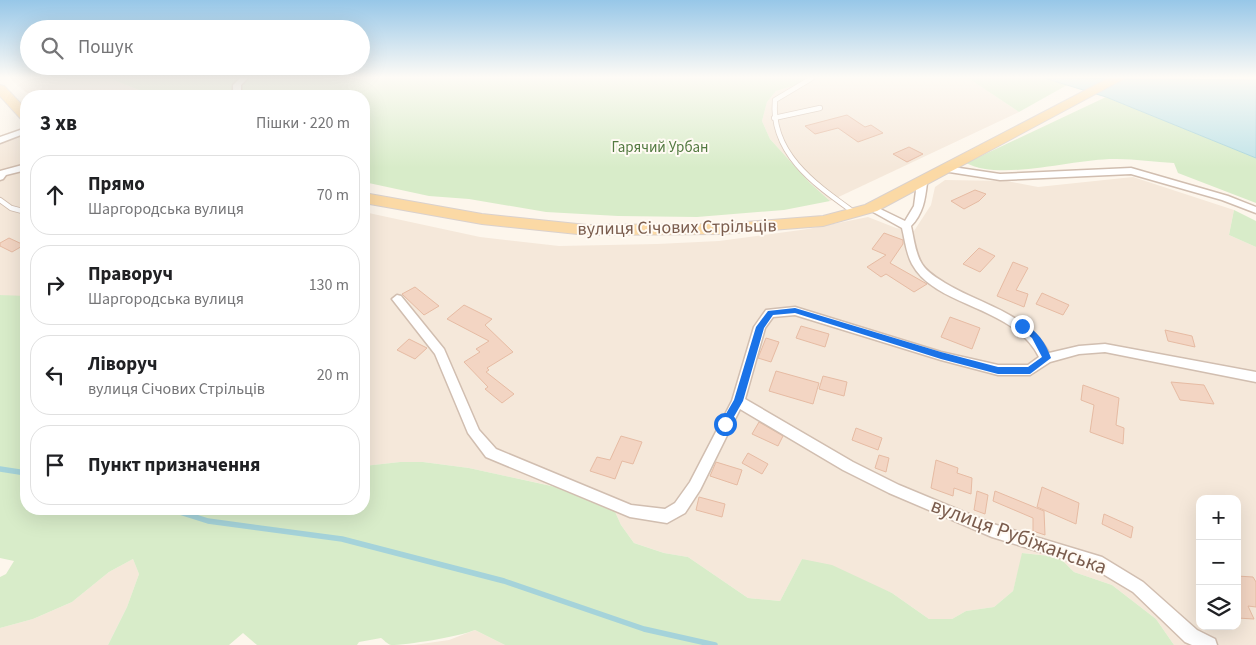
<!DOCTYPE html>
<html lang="uk">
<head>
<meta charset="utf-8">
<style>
  body { margin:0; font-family:"Source Sans 3",sans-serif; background:#f2f2f2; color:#202124 }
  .controls { position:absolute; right:15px; bottom:15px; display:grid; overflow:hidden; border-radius:10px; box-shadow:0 5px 20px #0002 }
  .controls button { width:45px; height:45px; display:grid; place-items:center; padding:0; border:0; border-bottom:1px solid #e0e0e0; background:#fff; color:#202124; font:25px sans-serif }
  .stop { position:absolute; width:15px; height:15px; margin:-11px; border:4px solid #1a73e8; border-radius:50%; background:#fff }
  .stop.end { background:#1a73e8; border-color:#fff; box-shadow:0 1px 5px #0008 }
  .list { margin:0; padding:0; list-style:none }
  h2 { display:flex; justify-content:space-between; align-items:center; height:65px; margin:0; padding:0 20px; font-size:21px }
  h2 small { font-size:16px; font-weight:400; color:#757577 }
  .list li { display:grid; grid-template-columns:32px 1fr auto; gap:15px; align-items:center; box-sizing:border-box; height:80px; margin:0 10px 10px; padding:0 10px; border:1px solid #e0e0e0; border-radius:20px }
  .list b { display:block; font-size:19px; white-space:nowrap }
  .list p { margin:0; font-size:16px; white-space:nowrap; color:#757577 }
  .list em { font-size:16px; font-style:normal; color:#757577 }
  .icon { flex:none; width:28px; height:28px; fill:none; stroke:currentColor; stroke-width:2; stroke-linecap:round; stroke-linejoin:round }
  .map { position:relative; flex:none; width:1256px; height:645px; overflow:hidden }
  .search { position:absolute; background:#fff; box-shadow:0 5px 20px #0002; left:20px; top:20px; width:350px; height:55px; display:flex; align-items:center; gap:12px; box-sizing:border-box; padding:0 18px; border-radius:28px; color:#757577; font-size:19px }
  .panel { position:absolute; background:#fff; box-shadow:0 5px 20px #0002; left:20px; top:90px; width:350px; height:425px; border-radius:20px }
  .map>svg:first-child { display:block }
</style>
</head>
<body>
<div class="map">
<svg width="1256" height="645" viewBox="0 0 1256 645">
  <rect width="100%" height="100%" fill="#fdf6ec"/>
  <g fill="#f5e8da" fill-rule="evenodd">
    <polygon points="11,78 109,78 154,96 30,96"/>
    <polygon points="819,78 968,78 1019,112 830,201 810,183 770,139 762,121 767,102 776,91"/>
    <polygon points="26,134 26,296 22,298 0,295 0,138 5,142"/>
    <path d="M1133,177L1234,210L1229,235L1256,247V645H1174L1156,619L1112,585L1074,572L1059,557L1023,553L1013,591L994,607L966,611L952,619H929L892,593L802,559L780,601L748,598L688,557L664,553L634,543L621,525L612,505L566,489L469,468L423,462H400L364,466V212L480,237L559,246L657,244L719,241L808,229L868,217L896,228L914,231L931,205L935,187L945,180L1007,181L1038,187ZM1200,499H1237V626H1200Z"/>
    <polygon points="133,559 139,574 127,607 108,645 0,645 0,628 33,619 72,602 109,572"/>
    <polygon points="475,630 505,645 414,645 449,640"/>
  </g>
  <g fill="#d8ecc9">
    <polygon points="109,78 819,78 776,91 767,102 762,121 770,139 810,183 830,201 784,210 697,217 618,216 546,212 469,199 429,196 364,182 364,96 154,96"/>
    <polygon points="968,78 1044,78 1067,85 1019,112"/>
    <path d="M1106,97L1256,158V203L1178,173L1174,163C1155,162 1136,159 1117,159C1074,158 1003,182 966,163Z"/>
    <polygon points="1234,210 1256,221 1256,247 1229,235"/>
    <path d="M0,295L26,296V509H364V466L400,462H423L469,468L565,489L612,505L621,525L634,543L664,553L688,557L748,598L780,601L802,559L832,565L892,593L929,619H952L966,611L994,607L1013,591L1022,553L1059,557L1074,572L1112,585L1156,619L1174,645H505L475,630C458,637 407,645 391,645C387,644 384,640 381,638L359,642L357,645H257L243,633L229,645H108L127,607L139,574L133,559L109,572L72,602L33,619L0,628V577L6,574L14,561L0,558Z"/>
  </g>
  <polygon fill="#bfe3e8" stroke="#a5d3da" points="1044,78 1256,80 1256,158 1106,97"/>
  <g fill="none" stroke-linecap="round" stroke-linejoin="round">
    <g stroke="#a5d3da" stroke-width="5.5">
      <polyline points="0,469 26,473"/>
      <polyline points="170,509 208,521 342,539 504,581 644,629 715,645"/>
    </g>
  </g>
  <g fill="#f3d5c3" stroke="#e6bba3">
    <polygon points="847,115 865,127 871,125 883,133 858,142 838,128 815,134 805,126"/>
    <polygon points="909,147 923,154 907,162 893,154"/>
    <polygon points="975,190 986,194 979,201 964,209 951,201"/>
    <polygon points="884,233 903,240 903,244 890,263 927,284 914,292 886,274 881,277 867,267 886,255 872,249"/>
    <polygon points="9,238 24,245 12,252 0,246 0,243"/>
    <polygon points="979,248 995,256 980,272 963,264"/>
    <polygon points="1013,262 1028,268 1016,290 1028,294 1024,307 997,296"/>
    <polygon points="415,287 439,306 424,315 402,294"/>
    <polygon points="1042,293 1069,305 1063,315 1036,304"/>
    <polygon points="464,305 492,319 485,325 513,352 487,368 489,370 486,372 514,394 502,403 485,389 488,387 464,362 480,352 476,349 489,341 447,319"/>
    <polygon points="950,317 980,328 972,349 941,337"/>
    <polygon points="801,326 829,334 825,347 796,338"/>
    <polygon points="1165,330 1192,336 1195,347 1168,341"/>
    <polygon points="766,338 779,342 771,362 758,358"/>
    <polygon points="409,339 427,348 415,359 397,350"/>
    <polygon points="776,371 819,383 813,404 769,391"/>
    <polygon points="823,376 847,382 844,396 819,389"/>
    <polygon points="1171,382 1204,385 1214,404 1180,400"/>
    <polygon points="1083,385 1119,398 1116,425 1124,428 1123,444 1090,432 1094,405 1081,400"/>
    <polygon points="759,422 783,436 778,446 752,434"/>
    <polygon points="856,428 882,438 878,450 852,440"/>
    <polygon points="621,436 642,442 633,464 622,461 615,479 590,471 597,457 610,460"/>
    <polygon points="748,453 768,464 762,474 742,463"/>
    <polygon points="879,455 889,458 886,472 875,468"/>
    <polygon points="936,460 958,468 957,473 972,478 971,494 954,488 953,496 931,488"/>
    <polygon points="716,462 742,470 737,485 710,476"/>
    <polygon points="1042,487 1079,503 1076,524 1037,507"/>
    <polygon points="977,491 988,495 985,514 974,510"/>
    <polygon points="995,491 1044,511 1045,535 1033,531 1033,518 993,501"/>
    <polygon points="699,497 725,504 722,517 696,510"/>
    <polygon points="1104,514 1133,527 1131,538 1102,524"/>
    <polygon points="1237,576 1253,577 1256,582 1256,607 1248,606 1254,619 1237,618"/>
  </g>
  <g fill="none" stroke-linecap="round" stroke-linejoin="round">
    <g stroke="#d1beb0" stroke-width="6">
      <g id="lane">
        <path d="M812,78L775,100C770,154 816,185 855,213"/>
        <polyline points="774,118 820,108"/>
        <polyline points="0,200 11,208 26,212"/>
      </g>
    </g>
    <g stroke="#d1beb0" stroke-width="3">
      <g id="street">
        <polygon points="240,78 248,78 241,85 241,96 233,96 233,85"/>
        <polygon points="26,128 26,133 0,143 0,137"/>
        <polygon points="26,164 26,170 6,175 3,179 0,180 0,171"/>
        <polygon points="946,166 1000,174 1131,168 1228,196 1256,207 1256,213 1222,200 1131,174 1000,180 943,171 942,169"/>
        <path d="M922,180L927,183C925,200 923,214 911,226C914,239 915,253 922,264C927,272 937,278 945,283C981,305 1028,313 1049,353L1079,346L1105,344L1256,372V382L1105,352L1079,354L1050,362L1030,375H998L941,360L795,315L773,317L765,328L745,399L853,462L899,485L993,524L1102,557L1143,582L1197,630L1215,639L1217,645H1192L1185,642L1133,592L1093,568L992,537L889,493L843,470L740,409L700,490L685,513L667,523L630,517L486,457L468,433L435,354L392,299L397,295L401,296L444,349L479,430L496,449L631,505L665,509L675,503L690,482L732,401L754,327L766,310L795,307L941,352L998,365H1028L1039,357C1013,305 936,308 912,264C906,253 905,240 902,228L866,208L868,206H874L905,221L914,206L917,183Z"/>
      </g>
    </g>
    <g stroke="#dad1cd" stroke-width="2">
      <g id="primary">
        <polygon points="1109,78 1125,78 877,211 823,226 721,234 587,235 482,224 364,203 364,193 482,214 587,225 721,224 823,216 865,205"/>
        <polygon points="0,85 4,86 26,109 26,120 21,119 0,96"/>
      </g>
    </g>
    <use href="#lane" stroke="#fff" stroke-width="4.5"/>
    <use href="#street" fill="#fff" fill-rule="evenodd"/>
    <use href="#primary" fill="#fbd9a5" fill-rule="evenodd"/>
  </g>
  <linearGradient id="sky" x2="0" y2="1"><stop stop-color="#97c7e8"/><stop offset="0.46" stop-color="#fefbf6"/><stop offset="1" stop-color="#fefbf6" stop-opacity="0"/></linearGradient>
  <rect width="1256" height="168" fill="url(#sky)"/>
  <path fill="#1a73e8" d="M795,308L941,352L998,367H1028L1042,357L1032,338L1019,328L1018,326L1022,323C1037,330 1046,343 1051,358L1030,374H998L941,359L795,313L773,315L764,328L743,401L728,427H721L720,424L734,400L756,327L768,311Z"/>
  <g text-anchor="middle" stroke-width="4" stroke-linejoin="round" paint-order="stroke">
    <g font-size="15" fill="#537a41" stroke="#fffaf3">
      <text x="660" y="152">Гарячий Урбан</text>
    </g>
    <g font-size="18" fill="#7a5c4d" stroke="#fffaf3">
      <text transform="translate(677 227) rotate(-1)" y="6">вулиця Січових Стрільців</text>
    </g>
    <g font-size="21" fill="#7a5c4d" stroke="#fffaf3">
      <text transform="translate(1019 536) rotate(20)" y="7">вулиця Рубіжанська</text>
    </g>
  </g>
</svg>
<div class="controls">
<button>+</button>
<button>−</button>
<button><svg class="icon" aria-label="layers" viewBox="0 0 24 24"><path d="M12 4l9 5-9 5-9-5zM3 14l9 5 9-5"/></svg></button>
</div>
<div class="stop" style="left:725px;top:424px"></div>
<div class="stop end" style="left:1022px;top:326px"></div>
<div class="search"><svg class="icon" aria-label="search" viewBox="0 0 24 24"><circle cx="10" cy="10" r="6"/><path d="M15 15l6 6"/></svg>Пошук</div>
<section class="panel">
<h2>3 хв<small>Пішки · 220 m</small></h2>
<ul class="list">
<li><svg class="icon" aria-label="ahead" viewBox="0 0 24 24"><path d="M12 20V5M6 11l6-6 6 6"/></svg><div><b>Прямо</b><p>Шаргородська вулиця</p></div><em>70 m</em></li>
<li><svg class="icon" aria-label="right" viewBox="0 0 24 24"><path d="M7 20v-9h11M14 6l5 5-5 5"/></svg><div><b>Праворуч</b><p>Шаргородська вулиця</p></div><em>130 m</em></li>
<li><svg class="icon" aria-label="left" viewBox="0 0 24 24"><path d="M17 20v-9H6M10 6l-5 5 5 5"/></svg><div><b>Ліворуч</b><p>вулиця Січових Стрільців</p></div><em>20 m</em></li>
<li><svg class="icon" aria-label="arrive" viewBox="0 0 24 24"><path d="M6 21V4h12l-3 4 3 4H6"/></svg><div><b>Пункт призначення</b></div></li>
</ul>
</section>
</div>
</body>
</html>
